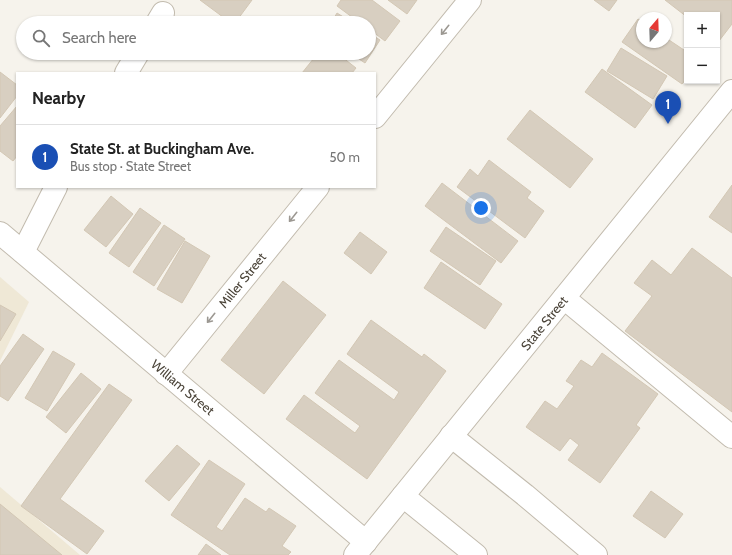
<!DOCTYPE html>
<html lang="en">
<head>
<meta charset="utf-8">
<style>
  body { margin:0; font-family:Cabin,sans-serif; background:#f2f2f2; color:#222 }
  .controls { position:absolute; right:12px; top:12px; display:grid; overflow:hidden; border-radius:0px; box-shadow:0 1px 3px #0004 }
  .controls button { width:36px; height:36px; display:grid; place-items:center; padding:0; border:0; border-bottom:1px solid #e0e0e0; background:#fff; color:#222; font:20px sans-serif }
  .compass { position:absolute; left:636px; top:12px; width:36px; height:36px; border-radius:50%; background:#fff; box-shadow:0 1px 3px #0004; rotate:19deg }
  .you { position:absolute; left:481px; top:208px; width:14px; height:14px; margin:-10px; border:3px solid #fff; border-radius:50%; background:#1a73e8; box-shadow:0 0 0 6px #1a73e833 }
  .badge { display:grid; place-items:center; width:26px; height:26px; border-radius:50%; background:#0b8043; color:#fff; font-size:13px; font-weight:700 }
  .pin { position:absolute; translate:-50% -33px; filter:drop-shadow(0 1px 2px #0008) }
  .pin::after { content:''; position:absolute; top:21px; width:14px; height:12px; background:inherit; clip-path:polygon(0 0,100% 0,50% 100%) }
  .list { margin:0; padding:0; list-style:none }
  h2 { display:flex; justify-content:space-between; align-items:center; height:52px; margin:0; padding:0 16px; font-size:17px }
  h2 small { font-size:13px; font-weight:400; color:#767676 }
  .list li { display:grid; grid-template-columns:26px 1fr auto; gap:12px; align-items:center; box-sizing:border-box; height:64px; padding:0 16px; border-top:1px solid #e0e0e0 }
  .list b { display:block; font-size:15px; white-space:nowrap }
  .list p { margin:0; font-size:13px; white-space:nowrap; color:#767676 }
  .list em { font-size:13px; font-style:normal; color:#767676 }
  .icon { flex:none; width:22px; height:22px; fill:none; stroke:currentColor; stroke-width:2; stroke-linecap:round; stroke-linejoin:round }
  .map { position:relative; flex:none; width:732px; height:555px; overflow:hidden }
  .search { position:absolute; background:#fff; box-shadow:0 1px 3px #0004; left:16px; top:16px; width:360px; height:44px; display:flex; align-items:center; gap:10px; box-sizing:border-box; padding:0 14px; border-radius:22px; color:#767676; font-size:15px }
  .panel { position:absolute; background:#fff; box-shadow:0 1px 3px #0004; left:16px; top:72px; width:360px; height:116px; border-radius:0px }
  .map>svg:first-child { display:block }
</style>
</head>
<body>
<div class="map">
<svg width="732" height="555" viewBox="0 0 732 555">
  <rect width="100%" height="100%" fill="#f6f3ec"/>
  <g fill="#efe8d6">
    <polygon points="0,277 29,302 0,361"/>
    <polygon points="0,487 80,555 0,555"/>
  </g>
  <g fill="#d8cfc1" stroke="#d3c7b4">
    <polygon points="200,0 252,0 235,23 231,23"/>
    <polygon points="341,0 372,0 400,21 385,41 369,29 369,23 360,23 337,6"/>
    <polygon points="388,0 417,0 407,14"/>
    <polygon points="594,0 617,0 609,11"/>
    <polygon points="665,0 732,0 732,24 719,41 717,39 717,15 687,15 687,17"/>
    <polygon points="337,13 353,23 331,23"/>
    <polygon points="638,19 642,21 642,42 666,42 666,38 687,52 687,78 682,84 622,42"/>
    <polygon points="369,33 380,40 365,63 350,53 369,53"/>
    <polygon points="621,48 667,76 653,99 607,71"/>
    <polygon points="310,53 337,53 356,68 352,73 302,73 314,58 309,54"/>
    <polygon points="602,69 652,105 635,128 585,92"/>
    <polygon points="0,72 17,85 17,96 0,118"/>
    <polygon points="17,106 17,156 13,161 0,151 0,126"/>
    <polygon points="530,110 593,159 570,188 507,139"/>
    <polygon points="489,160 531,192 527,198 544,211 525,238 457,187 470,169 478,176"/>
    <polygon points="442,183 518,241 501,263 425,206"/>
    <polygon points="732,185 732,233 709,217"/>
    <polygon points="111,196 133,214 106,247 84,230"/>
    <polygon points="140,208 161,223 129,267 109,253"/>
    <polygon points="164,225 185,239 154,286 133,272"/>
    <polygon points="446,227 496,261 480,285 430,251"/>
    <polygon points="360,232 387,252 371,274 344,253"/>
    <polygon points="185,241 210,256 182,303 157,289"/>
    <polygon points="692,248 732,278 732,412 625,331 652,296 634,283 652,260 671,275"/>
    <polygon points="441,262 502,304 485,329 424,288"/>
    <polygon points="283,281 326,315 264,394 221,360"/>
    <polygon points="0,305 16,314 0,341"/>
    <polygon points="371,320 422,357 424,354 446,371 367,479 286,419 304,395 355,433 360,426 315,393 339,360 394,400 399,392 347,354"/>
    <polygon points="23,334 44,349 8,401 0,396 0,366"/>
    <polygon points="53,351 75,364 47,411 25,398"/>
    <polygon points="602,353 658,394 636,425 640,428 600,483 568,460 579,445 570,438 560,451 526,427 545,401 557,409 574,386 566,381 581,360 592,367"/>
    <polygon points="81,373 101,389 66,433 46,417"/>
    <polygon points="109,384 132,400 60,499 104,531 87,554 21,506"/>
    <polygon points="177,445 200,464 169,501 145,481"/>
    <polygon points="209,460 245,484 216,527 222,531 245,498 266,512 269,508 296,526 282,546 291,552 288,555 230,555 171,515"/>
    <polygon points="651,491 683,514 665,538 633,516"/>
    <polygon points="0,504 62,555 0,555"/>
    <polygon points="206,544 221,555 198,555"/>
  </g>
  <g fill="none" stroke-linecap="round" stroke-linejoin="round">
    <g stroke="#c2bbae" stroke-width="24">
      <g id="minor">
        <polyline points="157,23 163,13"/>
        <polyline points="126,73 138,53"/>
        <polyline points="375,117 470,0"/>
        <polyline points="0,233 366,542"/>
        <polyline points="23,252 56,187"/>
        <polyline points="564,298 732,437"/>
        <polyline points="166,374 318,187"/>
        <polyline points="451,436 525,495 596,555"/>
        <polyline points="403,496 476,555"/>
        <polyline points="355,555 732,91"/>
      </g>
    </g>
    <use href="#minor" stroke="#fff" stroke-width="22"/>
  </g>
  <defs><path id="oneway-shaft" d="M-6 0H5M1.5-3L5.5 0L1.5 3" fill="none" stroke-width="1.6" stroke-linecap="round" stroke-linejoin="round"/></defs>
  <g stroke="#9c9892">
    <use href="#oneway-shaft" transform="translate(445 30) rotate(129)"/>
    <use href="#oneway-shaft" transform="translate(293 217) rotate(129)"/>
    <use href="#oneway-shaft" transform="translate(211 318) rotate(129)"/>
  </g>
  <g text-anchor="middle" stroke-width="3" stroke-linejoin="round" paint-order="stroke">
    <g font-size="13" fill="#4b4439" stroke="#fff">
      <text transform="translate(242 280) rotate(-51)" y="5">Miller Street</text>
      <text transform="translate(544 323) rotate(-51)" y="5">State Street</text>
      <text transform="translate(183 387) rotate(40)" y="5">William Street</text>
    </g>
  </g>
</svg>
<div class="controls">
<button>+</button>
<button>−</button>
</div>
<svg class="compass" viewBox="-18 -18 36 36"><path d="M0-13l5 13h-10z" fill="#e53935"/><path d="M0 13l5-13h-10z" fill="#767676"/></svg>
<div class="you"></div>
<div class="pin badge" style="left:668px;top:124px;background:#1a4fb4">1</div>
<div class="search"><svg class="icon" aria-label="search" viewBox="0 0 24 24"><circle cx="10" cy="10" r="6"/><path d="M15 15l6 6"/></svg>Search here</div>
<section class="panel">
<h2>Nearby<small></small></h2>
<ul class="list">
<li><span class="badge" style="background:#1a4fb4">1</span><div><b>State St. at Buckingham Ave.</b><p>Bus stop · State Street</p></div><em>50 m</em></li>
</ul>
</section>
</div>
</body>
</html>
